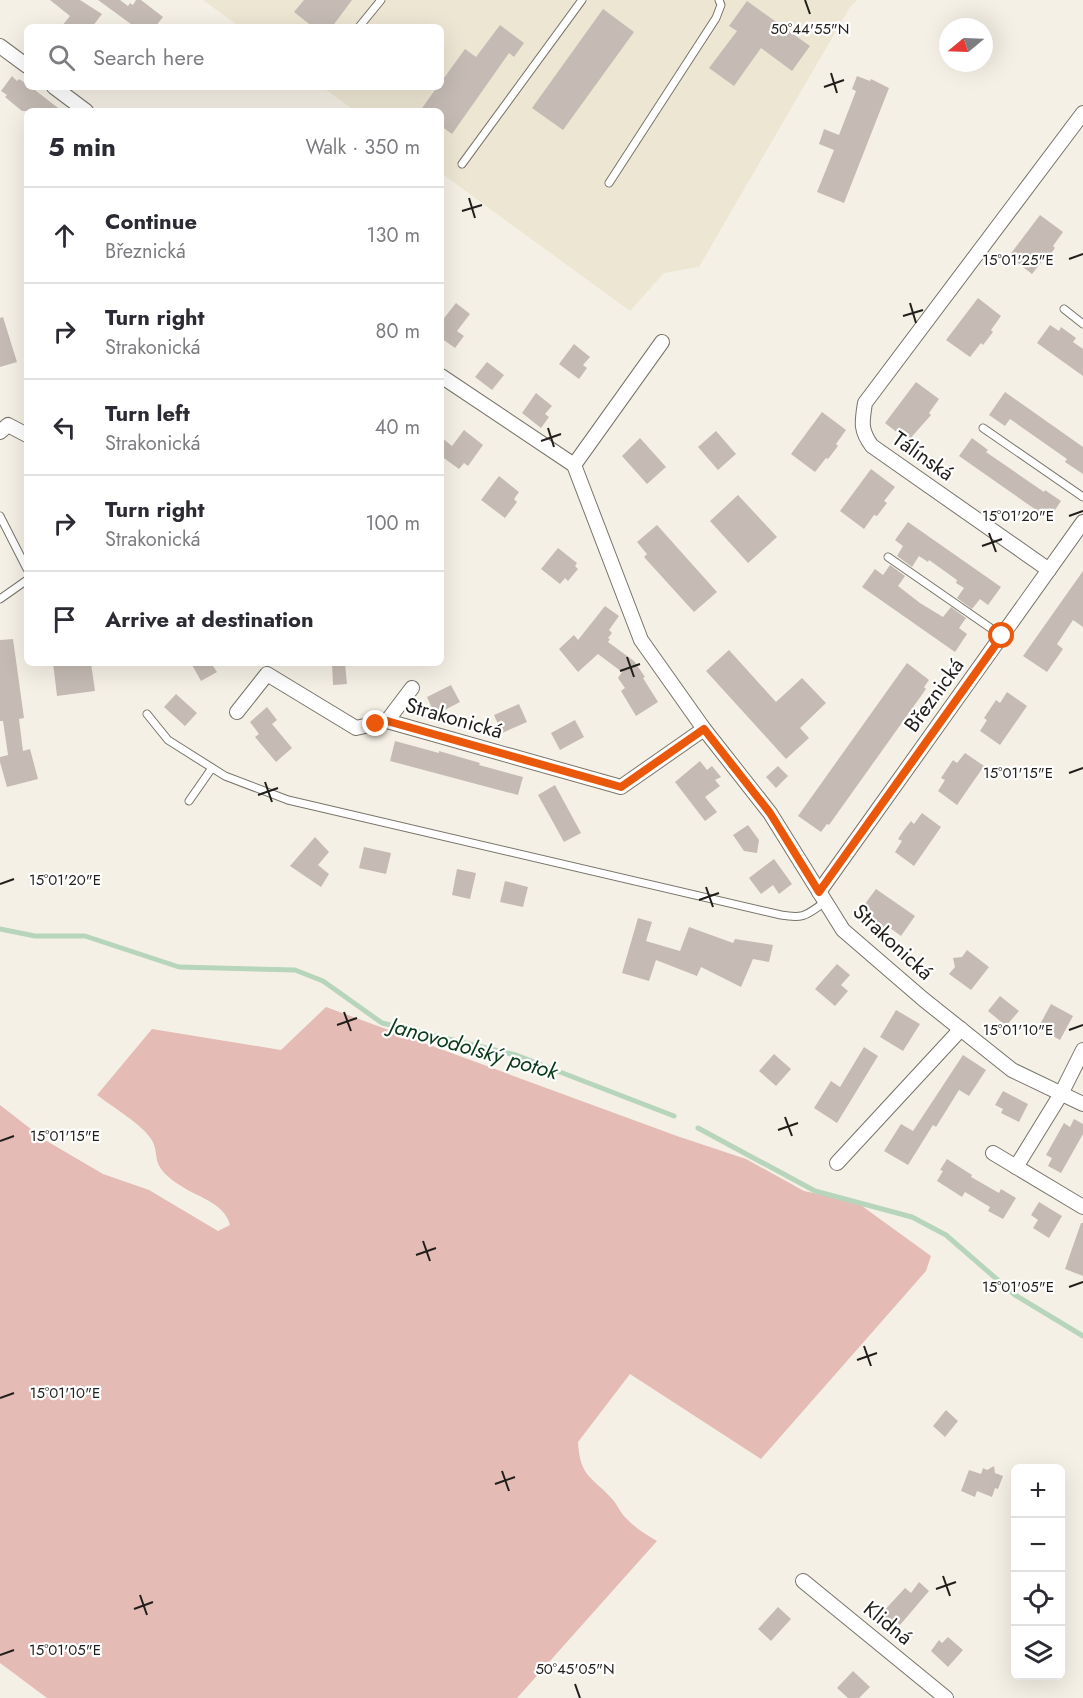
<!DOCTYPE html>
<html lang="en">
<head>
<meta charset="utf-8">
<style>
  body { margin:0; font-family:Jost,sans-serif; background:#f7f7f7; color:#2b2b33 }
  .controls { position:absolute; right:18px; bottom:18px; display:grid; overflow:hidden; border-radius:9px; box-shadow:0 6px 24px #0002 }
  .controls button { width:54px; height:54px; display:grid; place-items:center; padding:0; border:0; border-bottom:2px solid #e1e1e2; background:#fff; color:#2b2b33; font:30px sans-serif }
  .compass { position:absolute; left:939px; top:18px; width:54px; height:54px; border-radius:50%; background:#fff; box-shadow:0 6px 24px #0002; rotate:251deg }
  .stop { position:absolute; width:18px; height:18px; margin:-14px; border:4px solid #ea580c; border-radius:50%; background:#fff }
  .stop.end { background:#ea580c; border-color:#fff; box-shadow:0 2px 6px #0008 }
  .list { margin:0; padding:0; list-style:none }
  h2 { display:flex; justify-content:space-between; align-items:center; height:78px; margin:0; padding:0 24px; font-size:26px }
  h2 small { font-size:20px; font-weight:400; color:#7c7c81 }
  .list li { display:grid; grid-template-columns:39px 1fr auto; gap:18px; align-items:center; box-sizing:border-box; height:96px; padding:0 24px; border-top:2px solid #e1e1e2 }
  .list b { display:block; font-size:22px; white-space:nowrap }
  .list p { margin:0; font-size:20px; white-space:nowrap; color:#7c7c81 }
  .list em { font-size:20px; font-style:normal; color:#7c7c81 }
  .icon { flex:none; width:33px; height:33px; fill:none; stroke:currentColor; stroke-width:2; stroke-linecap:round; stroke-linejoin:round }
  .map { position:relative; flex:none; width:1083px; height:1698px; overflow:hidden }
  .search { position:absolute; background:#fff; box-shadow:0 6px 24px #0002; left:24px; top:24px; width:420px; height:66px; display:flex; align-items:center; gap:15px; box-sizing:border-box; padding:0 21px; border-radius:9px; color:#7c7c81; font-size:22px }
  .panel { position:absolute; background:#fff; box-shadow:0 6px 24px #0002; left:24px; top:108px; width:420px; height:558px; border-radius:9px }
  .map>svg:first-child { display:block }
</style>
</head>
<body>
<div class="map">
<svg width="1083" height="1698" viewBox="0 0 1083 1698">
  <rect width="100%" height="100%" fill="#f5f0e5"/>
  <polygon fill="#ede6d3" points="203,0 857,0 850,7 699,267 664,273 630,311 441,173 441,111 355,111 322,87 441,87 441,27 240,27"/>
  <path fill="#e4bbb5" d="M326,1007L677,1136L746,1159L804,1191L842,1199L862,1206L931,1256L926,1271L761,1459L630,1374L578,1442C580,1478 592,1476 613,1500C618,1506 621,1514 627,1519C636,1529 646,1534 657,1541L517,1698H47L0,1663V1105L45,1140L103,1174L149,1190L218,1231L230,1225C224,1202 196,1197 178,1184C170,1179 159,1170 157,1160C155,1150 156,1144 148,1135C138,1122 111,1106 97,1095L152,1029L281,1050Z"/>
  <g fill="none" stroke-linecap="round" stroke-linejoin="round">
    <g stroke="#b7d5bb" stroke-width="5">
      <polyline points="0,929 35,936 85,936 179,967 295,970 323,981 382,1023 516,1055 674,1116"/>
      <polyline points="698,1128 815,1191 912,1217 946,1235 1015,1295 1083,1336"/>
    </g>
  </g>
  <g fill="#c5bbb4">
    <polygon points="50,0 80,0 102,14 92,27 61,27 70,16"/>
    <polygon points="98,0 120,0 128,6 130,3 133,5 136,0 141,0 163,17 155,27 135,27"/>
    <polygon points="304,0 352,0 332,27 313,27 294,12"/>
    <polygon points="747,1 810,46 792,71 761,48 734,86 709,68 737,31 729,26"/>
    <polygon points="603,9 634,32 563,130 532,108"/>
    <polygon points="500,25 524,43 514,57 509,53 452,134 441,126 441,111 420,111 437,87 441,87 441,82 465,49 476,57"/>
    <polygon points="12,76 17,81 19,79 27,84 27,87 31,87 62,111 22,111 5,97 7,95 1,91"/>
    <polygon points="857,76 870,81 871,79 889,88 844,203 817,192 834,150 819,144 824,129 839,135 856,91 852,89"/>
    <polygon points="1040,215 1063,232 1053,246 1055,248 1045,262 1043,260 1032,274 1009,256"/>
    <polygon points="978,298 1001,316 991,330 993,332 983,345 981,343 970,357 946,340"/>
    <polygon points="456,303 470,314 457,331 464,336 455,348 441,338 441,322"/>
    <polygon points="3,317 17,362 0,367 0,318"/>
    <polygon points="1050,325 1059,331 1061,327 1076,338 1073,342 1083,349 1083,376 1037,343"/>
    <polygon points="574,344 590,357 583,365 587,368 579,379 559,364"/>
    <polygon points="487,362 504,375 492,390 475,377"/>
    <polygon points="916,382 939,399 929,413 931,415 908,441 885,423"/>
    <polygon points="1005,392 1083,447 1083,474 1065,462 1067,459 1010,419 1005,426 989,415"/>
    <polygon points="536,393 552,406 545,414 549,417 541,428 522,413"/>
    <polygon points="822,412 846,430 836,444 838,446 828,459 826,458 815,472 791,454"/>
    <polygon points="464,430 483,445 468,466 464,463 459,469 441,456 441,437 452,446"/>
    <polygon points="716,431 736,454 718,470 698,447"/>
    <polygon points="640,438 666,467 647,484 622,456"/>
    <polygon points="972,438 988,450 986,452 1044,492 1045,490 1061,501 1049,519 959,456"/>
    <polygon points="871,469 895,487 884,501 887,503 877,516 874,515 864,529 840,511"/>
    <polygon points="499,476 519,492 514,499 517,502 505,518 481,500"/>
    <polygon points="738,495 777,537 748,563 710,521"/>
    <polygon points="908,522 1001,587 988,605 980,599 972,609 957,598 964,588 956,583 957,580 929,560 928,562 919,556 912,567 897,556 903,546 895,540"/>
    <polygon points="657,525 717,592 694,612 644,557 647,554 637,542"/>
    <polygon points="558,548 577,563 575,566 578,569 568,581 565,578 560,584 541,569"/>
    <polygon points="890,565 905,576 898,586 920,603 943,617 951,607 966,618 959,628 967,634 955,652 862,587 875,569 883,575"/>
    <polygon points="1083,571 1083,627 1073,620 1057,644 1063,649 1047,672 1023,656"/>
    <polygon points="605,606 619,616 609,630 612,633 608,638 610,639 608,642 634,661 645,677 643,678 658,702 636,716 621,691 625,688 618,678 622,672 598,654 578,672 559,649 574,635 578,640"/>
    <polygon points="13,639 24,718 19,719 23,751 30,749 38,779 7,787 0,762 0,757 8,755 3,721 0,721 0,640"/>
    <polygon points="729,650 776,702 802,678 826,703 800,728 809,738 786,759 706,671"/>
    <polygon points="53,663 91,663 95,691 57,696"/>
    <polygon points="191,663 211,663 217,672 201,681"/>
    <polygon points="332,663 345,663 347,684 333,685"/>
    <polygon points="907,663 929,680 924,687 926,689 829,825 827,824 821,832 798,816"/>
    <polygon points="451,685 460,702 435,715 427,697"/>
    <polygon points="1007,692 1027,706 1000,745 980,731 987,720 984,718 996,700 1000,703"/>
    <polygon points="176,694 197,713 185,726 164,707"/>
    <polygon points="519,704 527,722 502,733 494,715"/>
    <polygon points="267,707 277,720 272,724 292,748 276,762 255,737 259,734 250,722"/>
    <polygon points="575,720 584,737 560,750 551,733"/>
    <polygon points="395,741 439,753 439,751 480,763 479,765 523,777 518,795 390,761"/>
    <polygon points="965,753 984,766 957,805 938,791 945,780 941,778 953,760 957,763"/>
    <polygon points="700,761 707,770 712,766 721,777 715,780 720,786 705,797 717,812 705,821 675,782"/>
    <polygon points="778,766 788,776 776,788 766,777"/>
    <polygon points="555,785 581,833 564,842 538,795"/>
    <polygon points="922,813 941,827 914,866 895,852 902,841 898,839 904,830 911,821 914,824"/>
    <polygon points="748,825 759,840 757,853 744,851 733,835"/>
    <polygon points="315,837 329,852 318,865 329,874 321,887 290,866"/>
    <polygon points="364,847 391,853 386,874 359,868"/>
    <polygon points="774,859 792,884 779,894 773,885 761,894 749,878"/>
    <polygon points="457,869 476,873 470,899 452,895"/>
    <polygon points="505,881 528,887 523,907 500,902"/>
    <polygon points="876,889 915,916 901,936 890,928 887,932 879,926 870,920 873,916 862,908"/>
    <polygon points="638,918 652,922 646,941 680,951 689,927 733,943 735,939 773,945 769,962 753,959 741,987 701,967 697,976 656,960 649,981 622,973"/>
    <polygon points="967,950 989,967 971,990 949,974 955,967 953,958 962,957"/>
    <polygon points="837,964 850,975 841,985 848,991 835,1006 815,989"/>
    <polygon points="1000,996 1019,1011 1006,1026 988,1011"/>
    <polygon points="1051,1004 1073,1016 1060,1040 1038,1028"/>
    <polygon points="896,1010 920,1024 903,1051 880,1037"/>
    <polygon points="864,1047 878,1056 837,1123 814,1108 831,1081 840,1087"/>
    <polygon points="774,1054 791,1069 776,1086 759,1071"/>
    <polygon points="963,1055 986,1070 969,1096 959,1090 936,1127 933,1125 908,1165 884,1151 901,1124 913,1131"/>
    <polygon points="1003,1091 1028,1104 1019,1122 1001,1113 1003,1109 995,1105"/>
    <polygon points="1074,1119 1083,1124 1083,1134 1061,1173 1048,1166 1052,1158 1046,1155 1064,1123 1070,1127"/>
    <polygon points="947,1159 972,1175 971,1177 999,1193 1001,1189 1016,1198 1003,1219 988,1211 990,1207 965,1192 962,1197 937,1181 943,1171 940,1170"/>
    <polygon points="1039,1202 1062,1216 1049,1238 1033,1228 1038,1220 1031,1215"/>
    <polygon points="1081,1223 1083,1223 1083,1276 1065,1269"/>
    <polygon points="946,1410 958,1421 945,1437 933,1426"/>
    <polygon points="994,1466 995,1473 1003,1476 998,1489 995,1488 992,1497 977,1491 975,1497 961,1491 969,1470 981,1474 983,1468 987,1470"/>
    <polygon points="919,1582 929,1591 900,1625 896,1621 892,1626 880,1615 905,1588 911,1593"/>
    <polygon points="778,1607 791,1619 771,1641 758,1629"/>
    <polygon points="948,1637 963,1650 948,1667 931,1651 939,1640 942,1643"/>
    <polygon points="853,1671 870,1687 859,1698 848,1698 837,1688"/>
  </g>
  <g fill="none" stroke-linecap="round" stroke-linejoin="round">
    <g stroke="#78746a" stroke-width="9">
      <g id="service">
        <polyline points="359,27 381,0"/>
        <polyline points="462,164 582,0"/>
        <polyline points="609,183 716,18 721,5 719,0"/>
        <polyline points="1064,309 1083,324"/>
        <polyline points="983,428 1083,497"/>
        <polyline points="0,516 27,569"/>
        <polyline points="888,557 1002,636"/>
        <polyline points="0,599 27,580"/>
        <path d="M147,714L168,740L225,776L288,800L781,915C805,919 806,915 825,902"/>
        <polyline points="189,801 212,768"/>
      </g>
    </g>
    <g stroke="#78746a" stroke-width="16">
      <g id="minor">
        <polyline points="0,46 27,66"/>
        <polyline points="54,87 86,111"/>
        <polyline points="441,376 574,465 641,640 704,729 770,813 843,930 923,999 1012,1070 1083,1104"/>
        <polyline points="0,432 8,425 27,435"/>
        <polyline points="574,465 662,342"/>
        <path d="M1049,570L872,446C860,430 862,422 865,403L1083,113"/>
        <polyline points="237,712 267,674 356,728 387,721 621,787 704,729"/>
        <polyline points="387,721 412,688"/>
        <polyline points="819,892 1083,522"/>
        <polyline points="993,1153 1083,1207"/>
        <polyline points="837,1163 961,1029"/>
        <polyline points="1016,1167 1061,1094 1083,1050"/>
        <polyline points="803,1581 946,1698"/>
      </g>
    </g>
    <use href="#service" stroke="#fff" stroke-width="7"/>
    <use href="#minor" stroke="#fff" stroke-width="14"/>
  </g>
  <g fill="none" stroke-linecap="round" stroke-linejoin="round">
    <polyline stroke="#ea580c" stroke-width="8" points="376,724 387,721 621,787 704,729 770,813 819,892 1002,636"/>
  </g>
  <path fill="none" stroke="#211f1b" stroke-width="2" d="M805,0L810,14M831,73L837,93M824,87L844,80M469,198L475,218M462,211L482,205M1069,259L1083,254M910,303L916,323M903,316L923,310M548,428L554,447M541,441L561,434M1069,516L1083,511M989,533L996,552M982,546L1002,539M627,657L634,677M620,671L640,664M1069,773L1083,768M265,782L272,802M258,795L278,788M0,884L14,879M706,887L713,907M699,900L719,893M344,1012L351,1031M337,1025L357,1018M1069,1030L1083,1025M785,1117L792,1136M778,1130L798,1123M0,1141L14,1136M423,1241L430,1261M416,1255L436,1248M1069,1287L1083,1282M864,1346L871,1366M857,1360L877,1353M0,1398L14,1393M502,1471L509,1491M495,1484L515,1477M943,1576L950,1596M936,1589L956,1582M140,1595L147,1615M134,1609L153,1602M0,1655L14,1650M575,1684L580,1698"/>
  <g text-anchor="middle" stroke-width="4.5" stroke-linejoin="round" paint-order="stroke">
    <g font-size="21" fill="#211f1b" stroke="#fff">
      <text transform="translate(923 456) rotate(35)" y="7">Tálínská</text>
      <text transform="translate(934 695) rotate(-54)" y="7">Březnická</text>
      <text transform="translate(454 718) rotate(16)" y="7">Strakonická</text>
      <text transform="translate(893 942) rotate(43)" y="7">Strakonická</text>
      <text transform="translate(888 1623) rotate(39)" y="7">Klidná</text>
    </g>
    <g font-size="22" font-style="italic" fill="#093a18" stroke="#fff">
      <text transform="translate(474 1048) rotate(16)" y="8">Janovodolský potok</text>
    </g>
  </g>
  <g font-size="15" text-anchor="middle" fill="#211f1b" stroke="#fff" stroke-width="4.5" stroke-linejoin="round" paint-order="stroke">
    <text x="810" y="34">50°44'55"N</text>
    <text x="1018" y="265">15°01'25"E</text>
    <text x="1018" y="521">15°01'20"E</text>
    <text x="1018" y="778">15°01'15"E</text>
    <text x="65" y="885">15°01'20"E</text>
    <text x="1018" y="1035">15°01'10"E</text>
    <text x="65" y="1141">15°01'15"E</text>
    <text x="1018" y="1292">15°01'05"E</text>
    <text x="65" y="1398">15°01'10"E</text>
    <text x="65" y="1655">15°01'05"E</text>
    <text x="575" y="1674">50°45'05"N</text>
  </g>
</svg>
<div class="controls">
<button>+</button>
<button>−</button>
<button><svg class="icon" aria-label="locate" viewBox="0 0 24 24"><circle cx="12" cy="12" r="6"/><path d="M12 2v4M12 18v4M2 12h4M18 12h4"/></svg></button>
<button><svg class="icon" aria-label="layers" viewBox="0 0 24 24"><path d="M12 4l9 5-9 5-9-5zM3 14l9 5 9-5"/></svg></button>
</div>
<svg class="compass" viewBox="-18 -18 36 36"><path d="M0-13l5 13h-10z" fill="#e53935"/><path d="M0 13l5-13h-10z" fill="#7c7c81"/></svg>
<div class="stop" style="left:1002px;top:636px"></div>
<div class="stop end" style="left:376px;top:724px"></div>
<div class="search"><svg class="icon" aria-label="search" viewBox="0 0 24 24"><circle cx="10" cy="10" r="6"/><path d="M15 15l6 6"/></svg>Search here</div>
<section class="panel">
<h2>5 min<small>Walk · 350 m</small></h2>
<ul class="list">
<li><svg class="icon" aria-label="ahead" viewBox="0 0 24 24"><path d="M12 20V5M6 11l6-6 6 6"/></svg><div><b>Continue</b><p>Březnická</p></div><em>130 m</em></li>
<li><svg class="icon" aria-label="right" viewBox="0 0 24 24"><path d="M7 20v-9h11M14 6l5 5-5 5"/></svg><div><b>Turn right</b><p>Strakonická</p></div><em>80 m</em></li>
<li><svg class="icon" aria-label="left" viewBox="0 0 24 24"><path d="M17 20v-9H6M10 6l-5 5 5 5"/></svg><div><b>Turn left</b><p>Strakonická</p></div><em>40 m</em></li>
<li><svg class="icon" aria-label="right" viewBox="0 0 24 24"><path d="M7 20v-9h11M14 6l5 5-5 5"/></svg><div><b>Turn right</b><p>Strakonická</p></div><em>100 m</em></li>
<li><svg class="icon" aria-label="arrive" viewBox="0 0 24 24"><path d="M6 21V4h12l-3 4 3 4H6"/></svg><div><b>Arrive at destination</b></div></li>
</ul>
</section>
</div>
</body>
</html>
